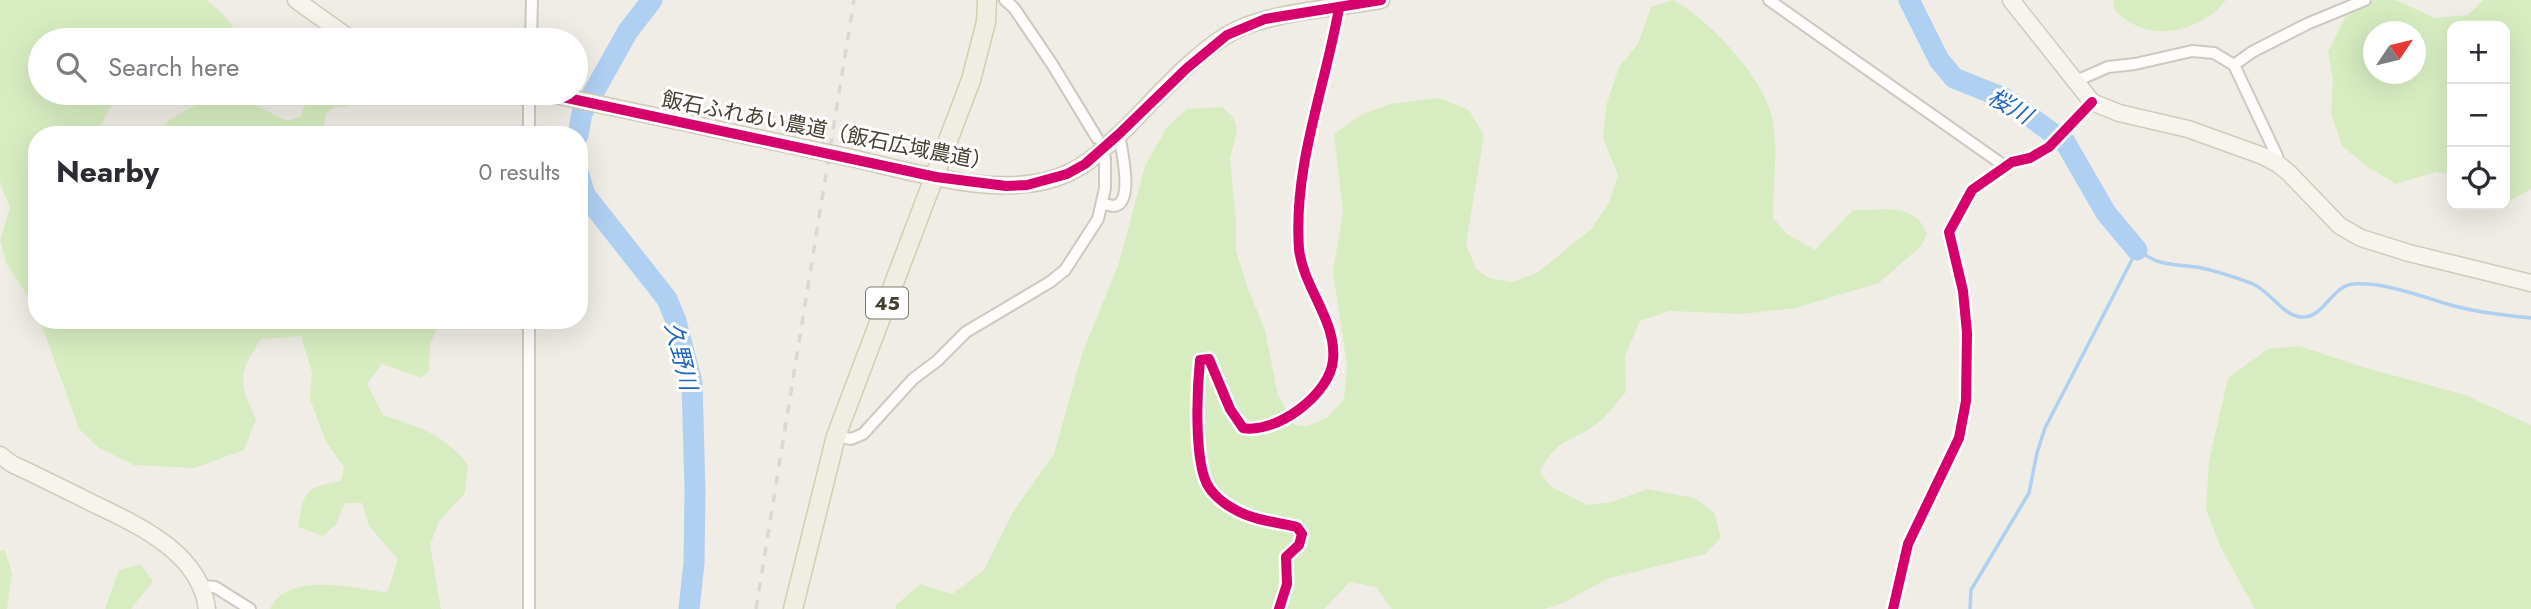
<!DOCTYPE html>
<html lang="en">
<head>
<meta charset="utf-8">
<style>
  body { margin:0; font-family:Jost,"Noto Sans JP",sans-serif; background:#f7f7f7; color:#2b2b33 }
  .controls { position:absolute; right:21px; top:21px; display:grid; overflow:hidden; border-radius:14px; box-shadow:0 7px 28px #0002 }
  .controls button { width:63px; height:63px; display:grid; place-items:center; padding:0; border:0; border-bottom:2px solid #e1e1e2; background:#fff; color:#2b2b33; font:35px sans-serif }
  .compass { position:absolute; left:2363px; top:21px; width:63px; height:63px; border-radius:50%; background:#fff; box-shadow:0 7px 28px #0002; rotate:55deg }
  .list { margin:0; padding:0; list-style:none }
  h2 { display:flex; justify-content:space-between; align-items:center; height:91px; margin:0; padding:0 28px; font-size:30px }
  h2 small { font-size:23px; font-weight:400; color:#7c7c81 }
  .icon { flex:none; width:38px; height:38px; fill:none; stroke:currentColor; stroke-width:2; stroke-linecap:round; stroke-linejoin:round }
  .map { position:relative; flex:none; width:2531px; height:609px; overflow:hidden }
  .search { position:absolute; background:#fff; box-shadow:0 7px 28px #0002; left:28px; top:28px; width:560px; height:77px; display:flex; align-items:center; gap:18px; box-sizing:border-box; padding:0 24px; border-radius:38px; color:#7c7c81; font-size:26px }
  .panel { position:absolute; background:#fff; box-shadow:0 7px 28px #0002; left:28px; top:126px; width:560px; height:203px; border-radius:28px }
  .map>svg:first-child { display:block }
</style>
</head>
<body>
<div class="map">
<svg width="2531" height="609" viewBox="0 0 2531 609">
  <rect width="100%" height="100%" fill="#efede5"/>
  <g fill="#d7edc1" fill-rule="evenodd">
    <polygon points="0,0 206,0 219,10 233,26 230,40 40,40 40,93 133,93 110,108 97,132 98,135 37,135 37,310 6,263 0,240 10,208 0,183"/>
    <path d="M1673,0C1710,20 1765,78 1773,121C1778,153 1773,186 1773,218L1787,234L1815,250L1853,210C1874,211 1901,204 1918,219C1922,223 1925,230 1927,234L1921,246L1879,283L1795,308L1741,314L1669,311L1640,321L1625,356L1626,392C1617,401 1609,414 1599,422C1573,443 1558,435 1540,472L1551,487L1588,505L1612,502L1647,489L1695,498L1714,512L1721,538L1705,554L1607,579L1561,604L1544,609H1392L1376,587L1350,582L1324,609H896L895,606L920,584L952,594L984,570L1013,512L1054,454L1082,354L1119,263L1145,166L1167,127L1187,109L1222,107L1234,118L1237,130L1230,159L1236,221V251L1248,289L1265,330L1278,395L1295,425L1307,426L1327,418L1344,399L1347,365L1333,272L1343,213L1334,134L1363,114L1390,104L1439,98L1469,110L1484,135L1466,244L1476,269L1489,278L1512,282L1537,273L1591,229L1609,203L1618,175L1603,138L1606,106L1619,67L1638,44L1651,7Z"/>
    <path d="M2113,0H2226C2207,26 2163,41 2133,24C2127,21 2121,16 2115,11Z"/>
    <path d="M2374,0H2396L2435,18L2468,15L2483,0H2531V189L2511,200L2505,199V26H2452V174L2436,172L2396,184L2368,167L2342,146L2331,113L2333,80L2328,52L2345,17ZM2374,32H2416V74H2374Z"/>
    <path d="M231,93L287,121L300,117L311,93H347L349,95L347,106L334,107L326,114L324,124L331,135H155C173,112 204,100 231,93Z"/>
    <path d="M40,320H441L430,344L429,371L422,378L382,364L367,384L383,415C418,427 444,433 468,465L465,493L439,521L430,545L441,609H270C287,571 356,588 387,593L398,559L369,526L362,503H345L336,524L323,536L298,527C304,491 304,488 341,481L344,467L326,442L310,399L312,373L301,336L261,339C238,374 238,381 256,419L244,450L194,468L134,465L99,448L79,429Z"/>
    <polygon points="2299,346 2363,367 2465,395 2531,425 2531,609 2255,609 2221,548 2206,510 2209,461 2228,378 2268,349"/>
    <polygon points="5,550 12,574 7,609 0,609 0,551"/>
    <polygon points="140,564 153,581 131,609 105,609 119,570"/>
  </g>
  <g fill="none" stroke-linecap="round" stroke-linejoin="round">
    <path stroke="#b0d0f2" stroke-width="3.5" d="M1970,609L1971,590L2029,493L2037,453L2045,428L2137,250C2144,254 2152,260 2160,262C2172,265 2185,266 2197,267C2217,271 2235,277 2253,284C2271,292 2282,315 2301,317C2324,319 2331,286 2353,284C2384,282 2418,295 2447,304C2474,312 2503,315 2531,318"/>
    <g stroke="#b0d0f2" stroke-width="21">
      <polyline points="1909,0 1939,60 1954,78 2004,98 2065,142 2106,213 2137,250"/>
      <polyline points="578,135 582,113 628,31 652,0"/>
      <polyline points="579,175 585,195 667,299 676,321 692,383 695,490 694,563 689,609"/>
    </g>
    <g stroke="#cbc9c1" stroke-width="14">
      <g id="street">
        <polyline points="1005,0 1014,8 1052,64 1097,138"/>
        <polyline points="1769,0 2006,167"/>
        <polyline points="531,40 532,0"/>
        <polyline points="2234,65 2252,52 2307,24 2365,0"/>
        <polyline points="2076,81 2108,67 2135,64 2192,51 2214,53 2234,65 2277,156 2278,164"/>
        <polyline points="529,135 529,93"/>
        <path d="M1103,204C1107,204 1110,206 1114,206C1135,203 1121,148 1119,134"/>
        <polyline points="836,436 851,439 863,434 913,379 937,361 966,332 1050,282 1065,270 1098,219 1105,188 1105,158"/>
        <polyline points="202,586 215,587 250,609"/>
        <polyline points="529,609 529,320"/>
        <path d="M1279,609L1287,584L1286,557L1299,545L1302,534L1297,527C1276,522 1252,520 1234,509C1224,504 1212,494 1207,484C1194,458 1197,389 1200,360L1209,359L1230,409L1243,428C1276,434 1330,395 1333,360C1337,321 1303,287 1299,249C1293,166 1325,88 1339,8"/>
        <polyline points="1893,609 1908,544 1959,438 1966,401 1967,333 1963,291 1949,232 1972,190 2012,162 2030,158 2049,147 2092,102"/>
      </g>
    </g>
    <g stroke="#cfccbb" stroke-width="19">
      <g id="secondary">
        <polyline points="296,0 352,40"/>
        <polyline points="2011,0 2092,102 2119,113 2188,129 2263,156 2278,164 2289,173 2340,226 2361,238 2409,253 2531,283"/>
        <polyline points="544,93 560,96"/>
        <path d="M847,157C911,171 1005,202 1066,174C1089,164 1107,146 1125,129C1155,99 1191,57 1227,35C1267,11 1334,9 1381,0"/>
        <path d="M0,455L12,464C38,476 64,489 90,502C135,524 200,551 207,609"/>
      </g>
    </g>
    <g stroke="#d4cdb0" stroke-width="21">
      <polyline id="primary" points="793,609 836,436 971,80 986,22 987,0"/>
    </g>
    <use href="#street" stroke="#fdfcfb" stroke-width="10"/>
    <use href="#secondary" stroke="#f6f4ec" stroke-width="16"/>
    <use href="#primary" stroke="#f0eee2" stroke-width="18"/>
    <polyline stroke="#d8d8d7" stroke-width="3.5" stroke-dasharray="9 9" stroke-linecap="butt" points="756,609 854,0"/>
    <g stroke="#cfccbb" stroke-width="19" stroke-linecap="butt">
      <polyline id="secondary-bridge" points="560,96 847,157"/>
    </g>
    <use href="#secondary-bridge" stroke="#f6f4ec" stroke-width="16"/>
    <g stroke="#fff" stroke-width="15">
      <g id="cycleway">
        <polyline points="544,93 936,177 1006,186 1027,185 1067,174 1085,164 1119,134 1187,68 1227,35 1265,19 1381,0"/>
        <path d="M1279,609L1287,584L1286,557L1299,545L1302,534L1297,527C1276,522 1252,520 1234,509C1224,504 1212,494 1207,484C1194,458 1197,389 1200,360L1209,359L1230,409L1243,428C1276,434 1330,395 1333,360C1337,321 1303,287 1299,249C1293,166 1325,88 1339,8"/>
        <polyline points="1893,609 1908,544 1959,438 1966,401 1967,333 1963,291 1949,232 1972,190 2012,162 2030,158 2049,147 2092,102"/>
      </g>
    </g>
    <use href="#cycleway" stroke="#d6006c" stroke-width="10"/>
  </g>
  <g text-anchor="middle" stroke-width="6" stroke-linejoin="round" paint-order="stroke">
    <rect fill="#fff" stroke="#7d7970" stroke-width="2" x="866" y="287.5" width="42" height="31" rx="5"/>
    <g font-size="19" font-weight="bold" fill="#454032">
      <text x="887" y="310">45</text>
    </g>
    <g font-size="21" fill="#454032" stroke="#fff">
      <text transform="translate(827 131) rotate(11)" y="7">飯石ふれあい農道（飯石広域農道）</text>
    </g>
    <g font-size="23" font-style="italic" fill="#1f66bc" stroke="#fff">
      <text transform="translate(2010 106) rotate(30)" y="8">桜川</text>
      <text transform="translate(681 356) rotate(76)" y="8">久野川</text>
    </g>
  </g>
</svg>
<div class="controls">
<button>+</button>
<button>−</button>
<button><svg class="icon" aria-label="locate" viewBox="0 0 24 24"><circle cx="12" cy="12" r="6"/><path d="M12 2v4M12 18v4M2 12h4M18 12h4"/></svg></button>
</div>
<svg class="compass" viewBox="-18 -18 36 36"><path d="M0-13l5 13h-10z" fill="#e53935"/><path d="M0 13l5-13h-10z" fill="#7c7c81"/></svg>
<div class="search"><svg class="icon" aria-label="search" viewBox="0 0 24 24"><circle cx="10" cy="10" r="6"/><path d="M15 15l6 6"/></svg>Search here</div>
<section class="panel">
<h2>Nearby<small>0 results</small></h2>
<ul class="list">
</ul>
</section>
</div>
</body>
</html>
